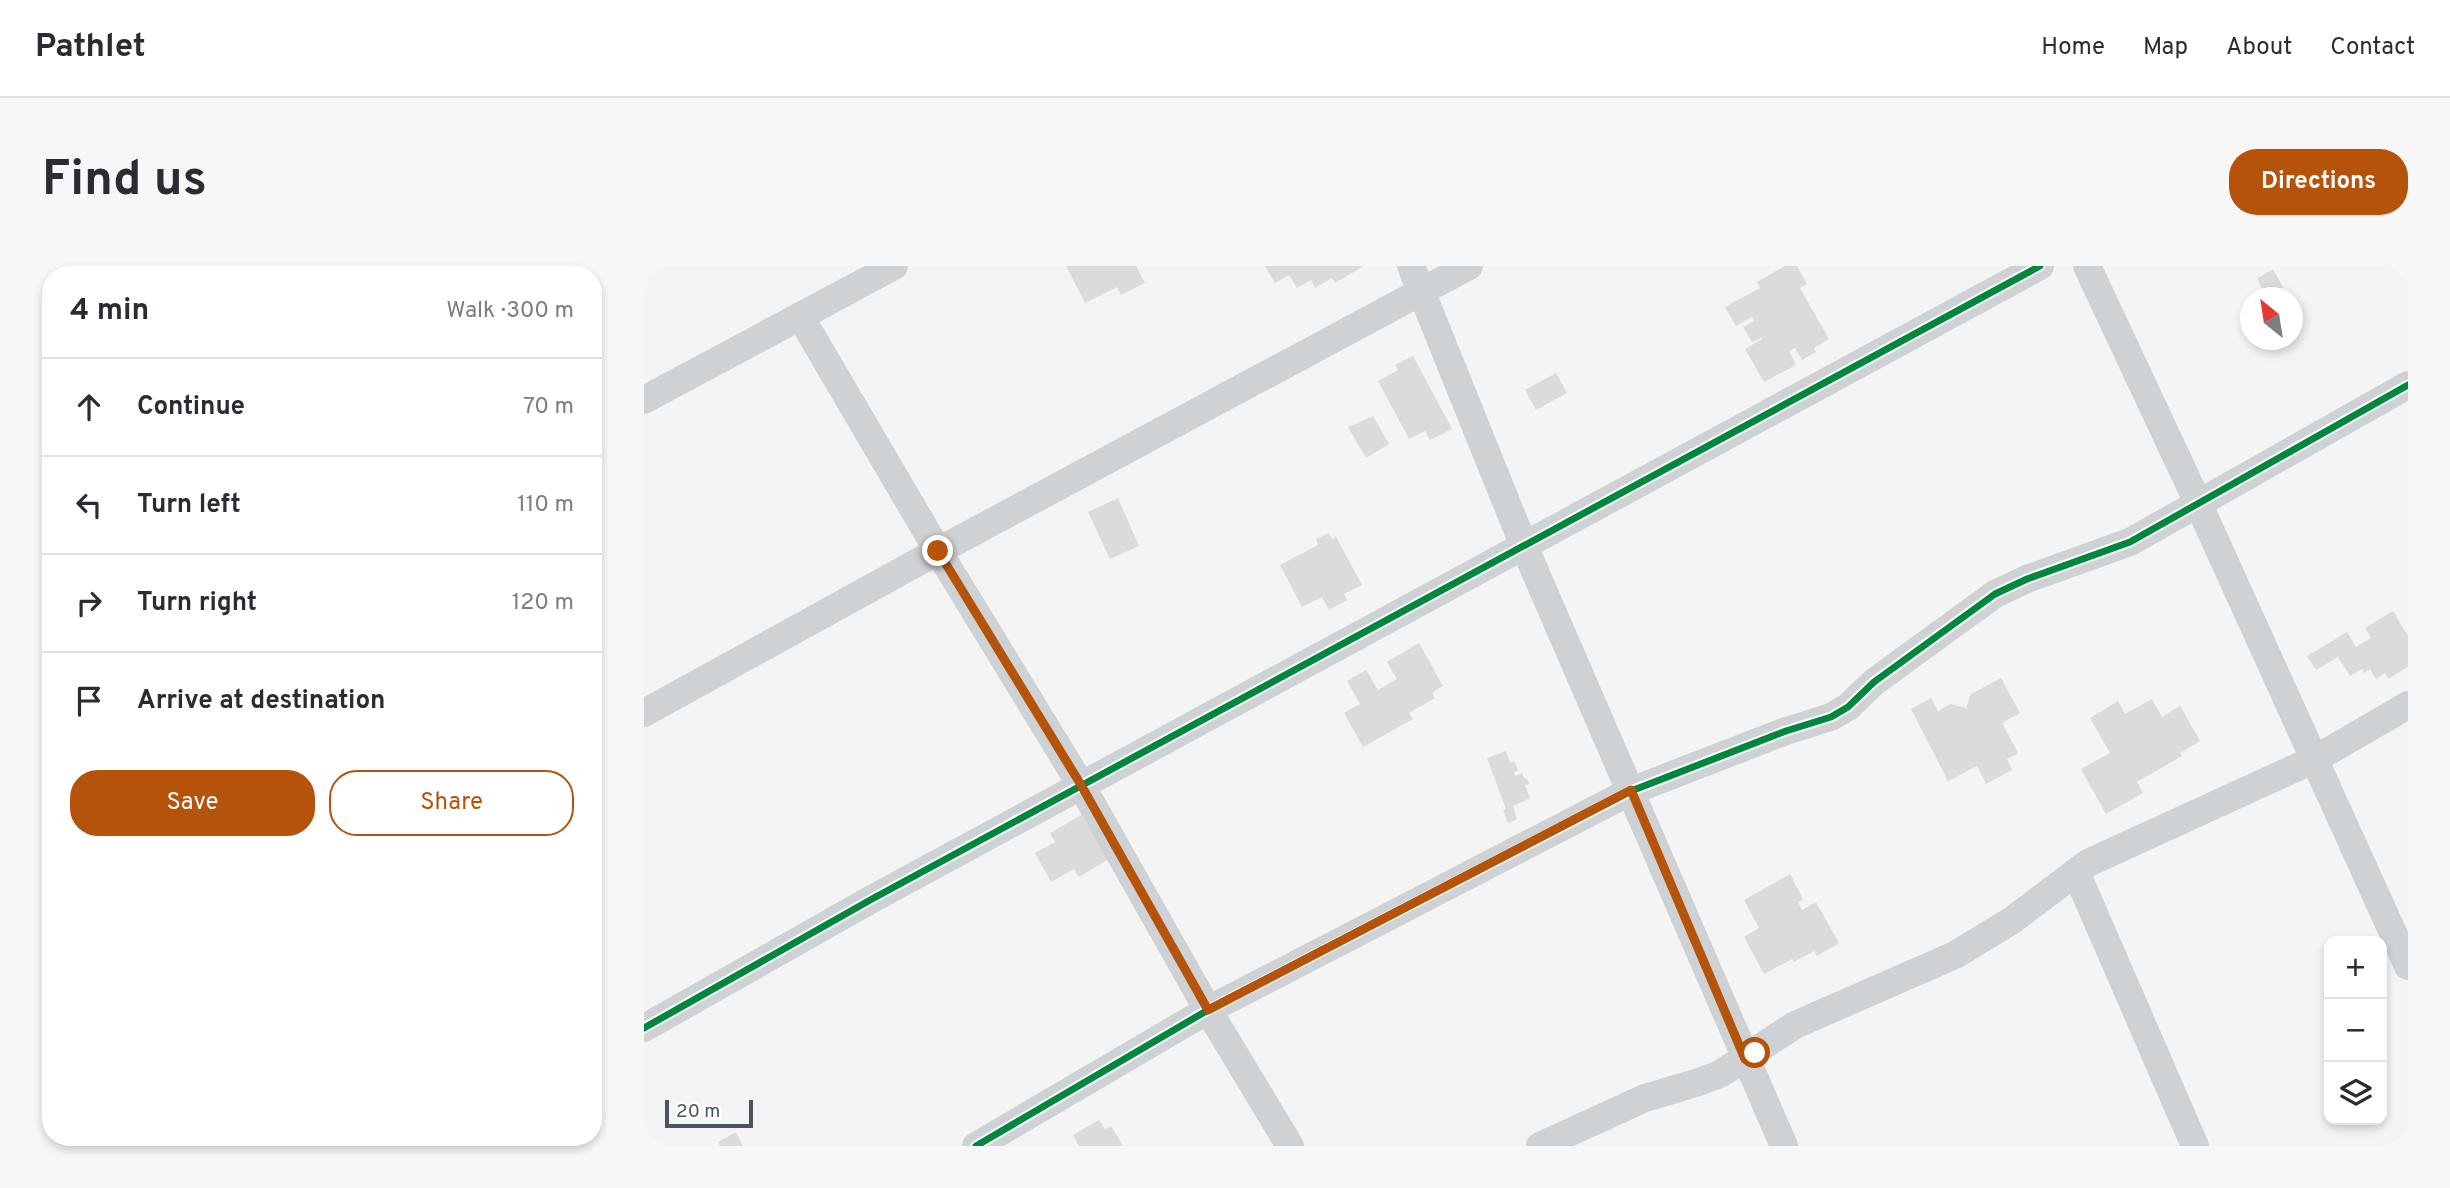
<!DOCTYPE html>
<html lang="en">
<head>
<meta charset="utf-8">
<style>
  body { margin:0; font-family:Overpass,sans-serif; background:#f7f7f7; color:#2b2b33 }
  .controls { position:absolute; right:21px; bottom:21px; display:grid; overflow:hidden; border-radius:14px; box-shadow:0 4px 10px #0003 }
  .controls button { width:63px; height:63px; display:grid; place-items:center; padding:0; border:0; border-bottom:2px solid #e1e1e2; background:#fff; color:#2b2b33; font:35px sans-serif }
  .compass { position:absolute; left:1596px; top:21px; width:63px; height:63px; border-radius:50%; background:#fff; box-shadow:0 4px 10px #0003; rotate:330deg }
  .scale { position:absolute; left:21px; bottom:18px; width:88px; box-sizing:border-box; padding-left:7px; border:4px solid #4a5361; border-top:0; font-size:19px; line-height:24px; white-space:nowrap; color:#4a5361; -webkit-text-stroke:5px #fff; paint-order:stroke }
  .stop { position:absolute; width:21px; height:21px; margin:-16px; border:5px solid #b45309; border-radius:50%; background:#fff }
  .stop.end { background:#b45309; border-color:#fff; box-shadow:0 2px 7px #0008 }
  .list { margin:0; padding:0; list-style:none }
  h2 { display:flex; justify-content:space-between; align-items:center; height:91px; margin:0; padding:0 28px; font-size:30px }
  h2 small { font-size:23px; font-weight:400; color:#7c7c81 }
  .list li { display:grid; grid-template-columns:46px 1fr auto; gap:21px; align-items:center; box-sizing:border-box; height:98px; padding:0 28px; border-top:2px solid #e1e1e2 }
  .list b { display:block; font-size:26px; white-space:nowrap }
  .list em { font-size:23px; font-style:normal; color:#7c7c81 }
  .actions { display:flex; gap:14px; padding:21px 28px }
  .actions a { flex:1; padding:16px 0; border:2px solid #b45309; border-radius:28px; text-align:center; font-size:24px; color:#b45309 }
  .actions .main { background:#b45309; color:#fff }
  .icon { flex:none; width:38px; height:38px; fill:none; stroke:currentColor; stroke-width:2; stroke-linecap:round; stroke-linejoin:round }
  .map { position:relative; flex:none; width:1764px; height:880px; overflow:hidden; border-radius:28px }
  header { display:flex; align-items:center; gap:42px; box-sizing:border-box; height:98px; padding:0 35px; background:#fff; border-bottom:2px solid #e1e1e2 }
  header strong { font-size:33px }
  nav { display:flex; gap:38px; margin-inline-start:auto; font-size:24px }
  .intro { display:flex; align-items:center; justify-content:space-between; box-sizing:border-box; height:168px; padding:0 42px }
  h1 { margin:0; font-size:49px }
  .button { padding:18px 32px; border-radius:28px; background:#b45309; color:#fff; font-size:24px; font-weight:700 }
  main { display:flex; gap:42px; padding:0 42px }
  aside { flex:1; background:#fff; border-radius:28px; box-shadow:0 4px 10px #0003 }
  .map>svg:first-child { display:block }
</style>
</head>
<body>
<header>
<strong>Pathlet</strong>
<nav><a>Home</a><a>Map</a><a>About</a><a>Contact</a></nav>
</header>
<div class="intro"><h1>Find us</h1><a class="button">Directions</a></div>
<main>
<aside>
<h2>4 min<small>Walk · 300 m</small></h2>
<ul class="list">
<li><svg class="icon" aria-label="ahead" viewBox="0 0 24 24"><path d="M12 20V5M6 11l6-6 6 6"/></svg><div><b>Continue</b></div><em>70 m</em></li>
<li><svg class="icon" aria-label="left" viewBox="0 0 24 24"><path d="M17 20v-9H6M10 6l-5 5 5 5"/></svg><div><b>Turn left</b></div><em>110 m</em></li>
<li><svg class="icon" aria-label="right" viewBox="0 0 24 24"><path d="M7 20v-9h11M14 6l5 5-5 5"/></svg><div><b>Turn right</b></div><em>120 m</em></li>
<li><svg class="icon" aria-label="arrive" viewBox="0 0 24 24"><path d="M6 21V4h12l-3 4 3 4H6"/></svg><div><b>Arrive at destination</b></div></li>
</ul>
<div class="actions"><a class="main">Save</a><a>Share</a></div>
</aside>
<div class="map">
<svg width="1764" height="880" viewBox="0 0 1764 880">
  <rect width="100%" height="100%" fill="#f4f4f4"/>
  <g fill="#dbdbdd">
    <polygon points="422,0 492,0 501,17 477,29 473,21 441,37"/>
    <polygon points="621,0 720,0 691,17 688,12 671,22 667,14 653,22 645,9 631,17"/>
    <polygon points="1141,0 1153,0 1163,18 1156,22 1185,73 1170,82 1172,86 1158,94 1151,82 1145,85 1152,99 1120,116 1101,83 1118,73 1117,72 1108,76 1099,61 1110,55 1108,51 1092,60 1081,41 1116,22 1113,16"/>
    <polygon points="1629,3 1639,21 1623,31 1613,13"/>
    <polygon points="769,90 808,163 786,174 781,165 765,173 734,115 754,104 751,99"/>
    <polygon points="912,107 923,127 892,144 881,124"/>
    <polygon points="729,150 745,178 722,192 704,161"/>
    <polygon points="474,232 495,280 466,293 444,246"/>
    <polygon points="685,267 688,273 692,271 718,319 700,328 703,334 685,344 678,331 658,341 636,299 674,279 672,273"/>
    <polygon points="1749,345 1764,370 1764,401 1744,413 1741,407 1732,413 1726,403 1720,407 1718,403 1706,410 1694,391 1672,404 1663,390 1703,366 1712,381 1727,372 1721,362"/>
    <polygon points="775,377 799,420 788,427 791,432 765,447 769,453 719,481 700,447 716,438 703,415 722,404 734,424 753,413 743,396"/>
    <polygon points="1357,412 1376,447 1358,457 1374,487 1363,493 1368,504 1342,518 1333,500 1304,515 1267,443 1287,432 1294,445 1307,438 1322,442 1327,428"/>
    <polygon points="1508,433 1518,451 1536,440 1556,475 1536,487 1538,490 1493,516 1499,527 1462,548 1437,503 1466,487 1446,452 1474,435 1481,448"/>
    <polygon points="862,485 866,497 870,495 874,504 870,506 871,510 878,507 881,513 883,513 885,518 881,519 886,532 869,540 873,553 864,557 859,544 862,543 843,492"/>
    <polygon points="441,547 467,592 435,611 430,603 407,616 391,587 411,576 406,567"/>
    <polygon points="1146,608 1159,633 1154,636 1158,644 1172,636 1195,677 1173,690 1170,685 1150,696 1148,693 1120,708 1100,671 1115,662 1100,634"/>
    <polygon points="455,854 461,863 467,860 479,880 435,880 429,869"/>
    <polygon points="92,866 99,880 76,880 74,876"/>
  </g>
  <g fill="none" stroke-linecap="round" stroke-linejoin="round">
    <g stroke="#cfd2d5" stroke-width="28">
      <polyline points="767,0 880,280 1140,880"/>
      <polyline points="1443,0 1555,239 1764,700"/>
      <polyline points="156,50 294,285 437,519 564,744 646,880"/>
      <polyline points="0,134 250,0"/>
      <polyline points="0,447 294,285 825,0"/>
      <polyline points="1432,606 1551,880"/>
      <polyline points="0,762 228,633 1396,0"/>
      <polyline points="332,880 564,744 987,525 1142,465 1187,451 1204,441 1230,416 1351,328 1383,313 1486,276 1764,119"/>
      <polyline points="896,880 1001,832 1055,816 1076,808 1151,759 1311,689 1367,655 1444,597 1671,493 1764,439"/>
    </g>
    <g stroke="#fff" stroke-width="11">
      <g id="cycleway">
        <polyline points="0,762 228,633 1396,0"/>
        <polyline points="332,880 564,744 987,525 1142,465 1187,451 1204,441 1230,416 1351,328 1383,313 1486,276 1764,119"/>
      </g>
    </g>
    <use href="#cycleway" stroke="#00873e" stroke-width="7"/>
  </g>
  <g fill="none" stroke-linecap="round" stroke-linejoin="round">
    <polyline stroke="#b45309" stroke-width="9" points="294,285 437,519 564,744 987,524 1101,793 1111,787"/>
  </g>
</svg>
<div class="controls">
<button>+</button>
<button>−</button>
<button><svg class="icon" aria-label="layers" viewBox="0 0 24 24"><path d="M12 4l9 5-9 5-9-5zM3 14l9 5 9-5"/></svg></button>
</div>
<svg class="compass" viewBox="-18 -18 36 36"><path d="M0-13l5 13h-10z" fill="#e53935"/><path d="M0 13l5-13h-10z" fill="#7c7c81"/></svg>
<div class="scale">20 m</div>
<div class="stop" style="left:1111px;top:787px"></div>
<div class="stop end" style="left:294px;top:285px"></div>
</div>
</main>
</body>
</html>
